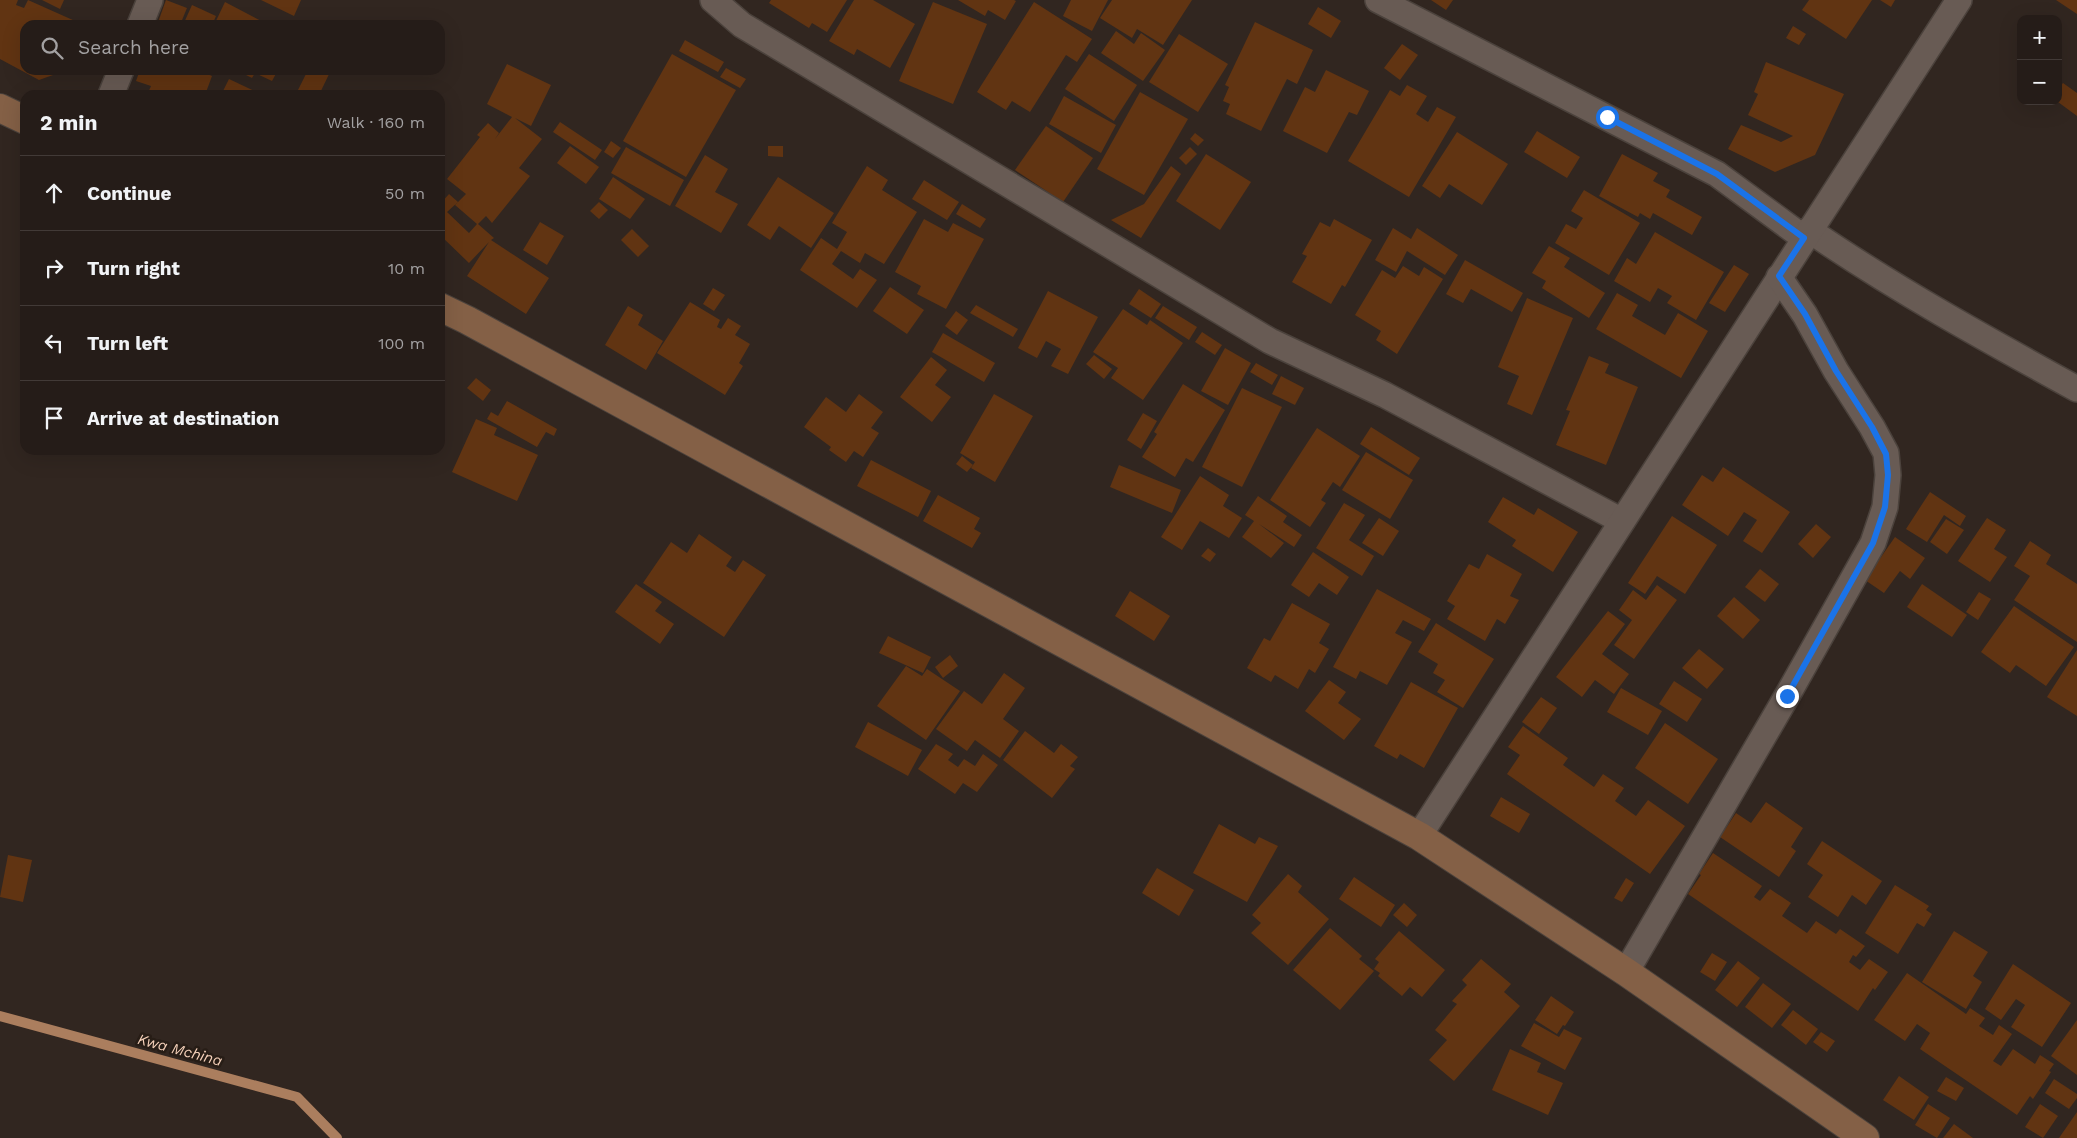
<!DOCTYPE html>
<html lang="en">
<head>
<meta charset="utf-8">
<style>
  body { margin:0; font-family:"Work Sans",sans-serif; background:#312925; color:#f1f3f6 }
  .controls { position:absolute; right:15px; top:15px; display:grid; overflow:hidden; border-radius:10px; box-shadow:0 5px 20px #0002 }
  .controls button { width:45px; height:45px; display:grid; place-items:center; padding:0; border:0; border-bottom:1px solid #423a37; background:#251c18; color:#f1f3f6; font:25px sans-serif }
  .stop { position:absolute; width:15px; height:15px; margin:-11px; border:4px solid #1a73e8; border-radius:50%; background:#fff }
  .stop.end { background:#1a73e8; border-color:#fff; box-shadow:0 1px 5px #0008 }
  .list { margin:0; padding:0; list-style:none }
  h2 { display:flex; justify-content:space-between; align-items:center; height:65px; margin:0; padding:0 20px; font-size:21px }
  h2 small { font-size:16px; font-weight:400; color:#a3a1a2 }
  .list li { display:grid; grid-template-columns:32px 1fr auto; gap:15px; align-items:center; box-sizing:border-box; height:75px; padding:0 20px; border-top:1px solid #423a37 }
  .list b { display:block; font-size:19px; white-space:nowrap }
  .list em { font-size:16px; font-style:normal; color:#a3a1a2 }
  .icon { flex:none; width:28px; height:28px; fill:none; stroke:currentColor; stroke-width:2; stroke-linecap:round; stroke-linejoin:round }
  .map { position:relative; flex:none; width:2077px; height:1138px; overflow:hidden }
  .search { position:absolute; background:#251c18; box-shadow:0 5px 20px #0002; left:20px; top:20px; width:425px; height:55px; display:flex; align-items:center; gap:12px; box-sizing:border-box; padding:0 18px; border-radius:15px; color:#a3a1a2; font-size:19px }
  .panel { position:absolute; background:#251c18; box-shadow:0 5px 20px #0002; left:20px; top:90px; width:425px; height:365px; border-radius:15px }
  .map>svg:first-child { display:block }
</style>
</head>
<body>
<div class="map">
<svg width="2077" height="1138" viewBox="0 0 2077 1138">
  <rect width="100%" height="100%" fill="#312620"/>
  <g fill="none" stroke-linecap="round" stroke-linejoin="round">
    <polyline stroke="#ab7e5e" stroke-width="10" points="0,1016 297,1097 337,1138"/>
  </g>
  <g fill="#613412">
    <polygon points="0,0 18,0 16,5 24,8 28,0 84,25 25,25 25,70 67,70 39,80 0,59"/>
    <polygon points="42,0 64,0 60,9"/>
    <polygon points="166,0 187,8 180,25 157,25"/>
    <polygon points="261,0 301,0 294,16"/>
    <polygon points="771,0 847,0 827,32 812,23 809,28 769,3"/>
    <polygon points="854,0 873,0 915,24 890,68 857,49 854,55 829,41"/>
    <polygon points="958,0 1014,0 1016,1 1005,20 988,10 985,16"/>
    <polygon points="1071,0 1108,0 1092,31 1063,16"/>
    <polygon points="1112,0 1192,0 1163,45 1137,29 1132,38 1100,18"/>
    <polygon points="1431,0 1453,0 1446,10"/>
    <polygon points="1809,0 1872,0 1846,39 1802,10"/>
    <polygon points="1880,0 1895,0 1891,7"/>
    <polygon points="2056,0 2077,0 2077,14"/>
    <polygon points="225,2 269,25 214,25"/>
    <polygon points="933,2 987,24 953,104 899,81"/>
    <polygon points="1034,2 1092,39 1077,62 1066,55 1030,112 1012,101 1006,110 977,92"/>
    <polygon points="192,5 216,16 212,25 183,25"/>
    <polygon points="1318,7 1341,21 1331,38 1308,24"/>
    <polygon points="1255,22 1313,50 1297,84 1287,79 1261,131 1226,114 1230,104 1223,101 1229,87 1225,85"/>
    <polygon points="1793,26 1806,34 1799,45 1786,38"/>
    <polygon points="1116,31 1134,44 1141,33 1165,50 1143,81 1101,53"/>
    <polygon points="1179,34 1228,64 1198,112 1149,82"/>
    <polygon points="685,40 724,62 718,72 679,51"/>
    <polygon points="1402,44 1418,55 1400,80 1384,68"/>
    <polygon points="672,54 736,90 686,177 623,141"/>
    <polygon points="1089,54 1137,85 1114,121 1065,89"/>
    <polygon points="1766,62 1844,94 1815,155 1775,172 1728,149 1741,125 1781,142 1793,136 1748,115 1758,94 1754,92"/>
    <polygon points="507,64 551,85 531,126 515,118 542,139 519,168 530,176 492,223 486,216 478,224 494,238 491,240 549,278 526,314 467,276 489,242 469,263 440,235 440,204 449,194 458,202 447,212 469,233 477,224 455,205 466,194 447,179 480,137 477,135 488,123 499,133 495,139 512,117 487,104"/>
    <polygon points="726,68 746,79 740,88 720,77"/>
    <polygon points="140,70 198,70 212,76 205,95 147,95 151,86 136,81"/>
    <polygon points="236,70 278,70 272,81 255,73 252,78"/>
    <polygon points="308,70 331,70 319,95 296,94"/>
    <polygon points="1326,70 1369,91 1357,115 1349,112 1327,153 1283,131 1305,87 1315,92"/>
    <polygon points="229,79 263,95 221,95"/>
    <polygon points="2063,83 2077,93 2077,116 2058,102 2058,89"/>
    <polygon points="1407,85 1427,96 1416,114 1428,122 1437,107 1456,117 1409,197 1348,161 1390,90 1400,96"/>
    <polygon points="1140,92 1188,119 1144,195 1097,169"/>
    <polygon points="1064,96 1116,125 1101,153 1049,124"/>
    <polygon points="560,122 602,150 595,160 553,132"/>
    <polygon points="1046,126 1093,158 1063,202 1015,170"/>
    <polygon points="1537,131 1580,157 1567,178 1524,152"/>
    <polygon points="1457,132 1508,164 1482,205 1449,184 1440,198 1422,186"/>
    <polygon points="1195,133 1204,140 1198,146 1190,139"/>
    <polygon points="611,141 621,148 613,158 604,152"/>
    <polygon points="570,146 599,167 586,184 557,163"/>
    <polygon points="768,146 783,146 783,157 768,156"/>
    <polygon points="626,147 684,180 670,206 611,173"/>
    <polygon points="1190,147 1197,154 1186,165 1179,158"/>
    <polygon points="1206,154 1251,182 1220,230 1176,201"/>
    <polygon points="1622,154 1658,173 1653,181 1670,190 1666,197 1702,217 1692,235 1653,213 1650,219 1640,213 1638,217 1599,196"/>
    <polygon points="705,155 728,169 715,192 738,204 721,233 675,206"/>
    <polygon points="867,166 888,180 882,190 917,212 884,264 865,253 860,263 841,251 832,264 853,279 860,269 877,280 857,308 800,270 821,238 837,249 847,232 832,223"/>
    <polygon points="1171,166 1181,174 1141,238 1111,220 1144,204"/>
    <polygon points="613,177 645,199 630,219 599,199"/>
    <polygon points="778,177 834,213 811,248 779,226 770,240 747,225"/>
    <polygon points="924,180 959,202 947,220 912,199"/>
    <polygon points="1584,190 1640,223 1609,275 1555,243 1566,224 1576,229 1583,218 1571,211"/>
    <polygon points="599,202 608,210 599,219 590,211"/>
    <polygon points="962,204 986,219 980,228 956,214"/>
    <polygon points="924,219 948,232 953,223 984,239 946,309 917,294 921,286 895,272"/>
    <polygon points="1334,219 1372,240 1345,287 1342,285 1331,304 1292,282 1307,256 1302,254 1320,222 1330,227"/>
    <polygon points="540,222 564,236 547,265 523,250"/>
    <polygon points="1393,228 1411,239 1417,228 1458,255 1445,275 1407,251 1396,272 1375,260"/>
    <polygon points="632,229 649,246 638,257 621,240"/>
    <polygon points="1655,232 1724,272 1696,320 1667,303 1672,296 1658,288 1650,302 1614,281 1627,258 1636,264"/>
    <polygon points="1549,246 1570,258 1564,267 1605,293 1589,318 1542,288 1546,281 1532,273"/>
    <polygon points="1465,260 1523,293 1512,312 1471,289 1463,303 1446,294"/>
    <polygon points="1734,265 1749,274 1725,312 1709,303"/>
    <polygon points="1403,266 1419,276 1424,267 1443,279 1397,354 1376,340 1381,331 1355,315 1382,270 1395,278"/>
    <polygon points="890,287 924,310 907,334 873,311"/>
    <polygon points="713,288 725,295 714,311 703,304"/>
    <polygon points="1139,289 1161,304 1151,318 1129,304"/>
    <polygon points="1048,291 1098,317 1068,374 1051,366 1061,349 1046,341 1037,358 1018,348"/>
    <polygon points="1617,293 1638,305 1632,316 1665,335 1678,313 1708,331 1681,378 1596,329"/>
    <polygon points="1527,298 1573,318 1532,415 1507,404 1519,376 1498,367"/>
    <polygon points="690,302 720,320 717,327 721,329 728,318 741,326 735,335 750,344 739,363 743,366 725,395 657,353"/>
    <polygon points="976,305 1018,329 1013,337 970,313"/>
    <polygon points="628,306 643,315 638,325 663,341 646,370 605,345"/>
    <polygon points="1163,306 1197,327 1189,340 1155,318"/>
    <polygon points="1123,309 1147,325 1150,320 1183,343 1143,400 1111,378 1118,368 1093,352"/>
    <polygon points="956,311 968,320 957,335 945,326"/>
    <polygon points="1202,332 1222,345 1215,355 1195,342"/>
    <polygon points="943,333 995,363 984,382 932,352"/>
    <polygon points="1225,348 1251,363 1228,405 1201,391"/>
    <polygon points="1094,355 1112,369 1104,379 1086,364"/>
    <polygon points="1589,356 1609,364 1605,373 1638,387 1606,465 1556,445 1570,411 1566,410"/>
    <polygon points="931,357 947,370 935,385 951,397 932,422 900,397"/>
    <polygon points="1256,363 1278,375 1272,385 1250,372"/>
    <polygon points="1281,376 1304,388 1295,405 1272,394"/>
    <polygon points="476,378 491,390 483,401 467,388"/>
    <polygon points="1183,384 1225,410 1193,462 1186,458 1175,477 1142,457 1157,434 1154,432"/>
    <polygon points="1242,388 1282,407 1242,487 1202,467"/>
    <polygon points="859,394 883,412 871,428 879,433 863,457 854,451 846,462 829,450 831,447 804,427 826,397 846,412"/>
    <polygon points="994,394 1033,416 995,482 971,468 975,462 960,453"/>
    <polygon points="507,401 557,429 554,436 546,432 537,447 487,419 491,412 498,416"/>
    <polygon points="1143,413 1157,421 1141,449 1127,440"/>
    <polygon points="476,419 497,428 494,435 538,455 517,501 452,472"/>
    <polygon points="1371,427 1420,458 1409,475 1360,444"/>
    <polygon points="1317,428 1360,456 1340,487 1333,482 1321,500 1326,503 1310,527 1270,500"/>
    <polygon points="1366,452 1413,480 1390,519 1342,490"/>
    <polygon points="962,456 973,465 967,472 956,464"/>
    <polygon points="871,460 931,491 918,517 857,486"/>
    <polygon points="1119,465 1181,490 1172,513 1110,487"/>
    <polygon points="1723,467 1790,512 1762,553 1743,541 1757,520 1744,512 1728,536 1682,505 1702,475 1713,482"/>
    <polygon points="1200,476 1229,495 1223,506 1242,518 1229,538 1200,521 1182,550 1161,537"/>
    <polygon points="1930,492 1966,516 1960,526 1944,515 1927,542 1906,529"/>
    <polygon points="938,495 980,518 974,529 981,533 972,548 923,521"/>
    <polygon points="1258,496 1287,516 1283,522 1302,535 1294,547 1259,524 1284,543 1271,558 1242,537 1254,521 1245,515"/>
    <polygon points="1503,497 1534,515 1538,508 1578,532 1553,572 1512,546 1516,540 1488,522"/>
    <polygon points="1344,503 1365,515 1349,540 1374,556 1362,576 1316,548"/>
    <polygon points="1672,516 1717,545 1685,594 1657,576 1645,594 1628,583"/>
    <polygon points="1379,518 1399,531 1383,556 1362,543"/>
    <polygon points="1987,518 2006,530 1994,549 2007,557 1990,582 1958,561"/>
    <polygon points="1946,519 1964,530 1947,554 1930,542"/>
    <polygon points="1816,524 1831,537 1813,558 1798,544"/>
    <polygon points="699,534 732,557 726,566 735,572 743,560 766,575 724,637 643,583 671,542 687,553"/>
    <polygon points="1895,537 1925,558 1910,579 1900,571 1884,593 1865,580"/>
    <polygon points="2030,541 2051,555 2046,564 2077,584 2077,642 2014,600 2030,576 2014,566"/>
    <polygon points="1208,548 1216,554 1210,562 1201,556"/>
    <polygon points="1313,552 1349,577 1337,595 1319,583 1309,597 1291,585"/>
    <polygon points="1487,554 1522,574 1510,596 1519,600 1505,624 1497,619 1485,641 1447,619 1455,606 1447,601 1469,564 1479,569"/>
    <polygon points="1760,569 1779,584 1765,602 1745,587"/>
    <polygon points="636,584 662,602 655,611 674,624 660,644 615,612"/>
    <polygon points="1922,584 1967,615 1952,637 1907,607"/>
    <polygon points="1657,585 1677,600 1634,659 1614,645 1632,620 1619,610 1633,590 1646,600"/>
    <polygon points="1377,589 1431,619 1424,631 1403,620 1395,633 1412,642 1387,685 1360,671 1356,679 1333,667"/>
    <polygon points="1130,591 1170,616 1154,641 1115,616"/>
    <polygon points="1979,592 1991,599 1978,620 1966,612"/>
    <polygon points="1734,597 1760,620 1743,639 1717,616"/>
    <polygon points="1292,603 1330,624 1319,643 1329,649 1315,673 1309,669 1298,689 1275,675 1271,682 1247,668 1264,638 1270,641"/>
    <polygon points="2014,606 2074,647 2046,686 2016,665 2010,673 1981,652"/>
    <polygon points="1608,611 1625,624 1602,654 1629,674 1614,694 1595,680 1582,697 1556,677"/>
    <polygon points="1436,623 1494,659 1463,708 1437,692 1445,680 1433,673 1438,664 1418,652"/>
    <polygon points="888,636 931,657 923,673 879,653"/>
    <polygon points="1699,649 1724,669 1707,689 1682,668"/>
    <polygon points="2077,650 2077,716 2047,697"/>
    <polygon points="950,655 958,666 943,678 935,667"/>
    <polygon points="906,666 922,676 927,669 960,691 926,740 877,706"/>
    <polygon points="1004,673 1025,688 1003,719 1019,731 1000,758 975,740 967,751 936,729 964,691 982,704"/>
    <polygon points="1329,680 1346,692 1338,703 1361,719 1344,740 1305,711"/>
    <polygon points="1674,681 1702,699 1687,722 1659,704"/>
    <polygon points="1411,682 1458,708 1424,768 1400,754 1397,759 1374,746"/>
    <polygon points="1621,688 1662,711 1648,735 1607,712"/>
    <polygon points="1541,697 1557,708 1539,734 1522,722"/>
    <polygon points="868,722 922,750 908,776 855,747"/>
    <polygon points="1665,723 1718,759 1688,804 1635,768"/>
    <polygon points="1523,726 1568,758 1563,765 1594,787 1603,774 1624,788 1615,801 1636,816 1648,800 1685,826 1650,874 1507,774 1520,755 1508,747"/>
    <polygon points="1025,731 1054,753 1061,744 1078,757 1070,766 1075,769 1052,798 1003,760"/>
    <polygon points="936,744 953,754 948,760 958,767 964,759 975,766 983,754 998,765 977,792 963,783 955,794 918,769"/>
    <polygon points="1501,797 1530,814 1519,833 1490,816"/>
    <polygon points="1766,802 1803,828 1791,847 1796,851 1779,877 1720,837 1736,813 1751,823"/>
    <polygon points="1219,824 1255,844 1259,837 1278,846 1247,902 1193,873"/>
    <polygon points="1822,841 1882,881 1866,905 1852,895 1838,917 1808,897 1823,875 1807,864"/>
    <polygon points="1713,853 1762,886 1754,897 1760,901 1770,889 1791,903 1782,916 1807,933 1816,921 1836,934 1840,929 1865,946 1856,957 1853,955 1849,962 1860,970 1869,959 1888,972 1875,990 1873,988 1858,1011 1688,894 1701,875 1699,874"/>
    <polygon points="8,855 32,860 23,902 0,897"/>
    <polygon points="1157,868 1194,890 1179,916 1142,893"/>
    <polygon points="1288,874 1302,886 1298,892 1329,919 1288,965 1251,933 1261,923 1252,915"/>
    <polygon points="1354,877 1395,905 1381,927 1339,899"/>
    <polygon points="1626,878 1634,883 1622,902 1614,898"/>
    <polygon points="1895,885 1929,906 1926,910 1932,914 1924,927 1917,923 1898,954 1865,933"/>
    <polygon points="1404,903 1417,915 1407,927 1393,915"/>
    <polygon points="1330,928 1362,956 1359,959 1374,971 1340,1010 1293,970"/>
    <polygon points="1399,931 1445,970 1422,997 1410,987 1402,996 1378,976 1380,973 1374,969 1379,962 1375,959"/>
    <polygon points="1954,931 1988,952 1973,976 1982,982 1966,1009 1922,982"/>
    <polygon points="1712,953 1727,962 1715,981 1700,972"/>
    <polygon points="1481,959 1511,984 1504,992 1520,1006 1454,1081 1429,1060 1447,1040 1435,1030 1457,1004 1452,1001 1467,985 1462,980"/>
    <polygon points="1738,961 1760,978 1737,1007 1715,990"/>
    <polygon points="2013,964 2071,1003 2042,1047 2011,1027 2025,1005 2016,999 2001,1020 1985,1009"/>
    <polygon points="1907,973 1966,1014 1970,1008 1985,1018 1979,1026 1993,1035 1999,1025 2012,1034 1993,1061 2001,1066 2013,1049 2035,1064 2040,1055 2054,1064 2049,1071 2051,1072 2033,1099 2030,1096 2017,1115 1920,1049 1930,1033 1917,1024 1905,1041 1874,1020"/>
    <polygon points="1763,983 1791,1004 1772,1028 1745,1007"/>
    <polygon points="1551,996 1574,1012 1565,1026 1563,1025 1557,1034 1535,1020"/>
    <polygon points="1793,1010 1818,1029 1806,1045 1781,1025"/>
    <polygon points="2077,1020 2077,1075 2051,1056"/>
    <polygon points="1534,1023 1559,1037 1564,1029 1582,1038 1565,1070 1521,1046"/>
    <polygon points="1821,1032 1835,1041 1827,1052 1813,1042"/>
    <polygon points="1510,1049 1541,1063 1537,1072 1563,1083 1548,1115 1492,1090"/>
    <polygon points="1899,1076 1929,1097 1914,1120 1883,1100"/>
    <polygon points="1946,1077 1964,1088 1956,1101 1937,1091"/>
    <polygon points="2054,1079 2077,1094 2077,1098 2069,1109 2045,1093"/>
    <polygon points="1928,1104 1950,1118 1937,1138 1915,1125"/>
    <polygon points="2040,1104 2058,1116 2043,1138 2025,1127"/>
    <polygon points="2077,1112 2077,1138 2059,1138"/>
    <polygon points="1954,1124 1973,1138 1943,1138"/>
  </g>
  <g fill="none" stroke-linecap="round" stroke-linejoin="round">
    <g stroke="#4b423c" stroke-width="28">
      <g id="street">
        <polyline points="713,0 742,25 1270,341 1385,395 1622,521"/>
        <polyline points="1378,0 1717,174 1804,238"/>
        <polyline points="140,25 150,0"/>
        <polyline points="111,95 121,70"/>
        <path d="M1809,230C1895,289 1986,339 2077,389"/>
        <polyline points="1419,836 1959,0"/>
        <polyline points="1626,972 1787,696 1873,543 1885,507 1888,475 1886,453 1872,427 1836,371 1805,315 1779,277"/>
      </g>
    </g>
    <g stroke="#4b423c" stroke-width="30">
      <g id="secondary">
        <polyline points="0,108 25,120"/>
        <polyline points="440,307 467,320 1419,836 1626,972 1865,1138"/>
      </g>
    </g>
    <use href="#street" stroke="#685b54" stroke-width="25"/>
    <use href="#secondary" stroke="#846046" stroke-width="28"/>
  </g>
  <g fill="none" stroke-linecap="round" stroke-linejoin="round">
    <polyline stroke="#1a73e8" stroke-width="6" points="1607,117 1717,174 1804,238 1779,276 1805,314 1836,371 1872,427 1886,454 1888,475 1885,507 1873,543 1787,696"/>
  </g>
  <g text-anchor="middle" stroke-width="5" stroke-linejoin="round" paint-order="stroke">
    <g font-size="15" font-style="italic" fill="#f4d0b9" stroke="#271d16">
      <text transform="translate(180 1050) rotate(15)" y="5">Kwa Mchina</text>
    </g>
  </g>
</svg>
<div class="controls">
<button>+</button>
<button>−</button>
</div>
<div class="stop" style="left:1607px;top:117px"></div>
<div class="stop end" style="left:1787px;top:696px"></div>
<div class="search"><svg class="icon" aria-label="search" viewBox="0 0 24 24"><circle cx="10" cy="10" r="6"/><path d="M15 15l6 6"/></svg>Search here</div>
<section class="panel">
<h2>2 min<small>Walk · 160 m</small></h2>
<ul class="list">
<li><svg class="icon" aria-label="ahead" viewBox="0 0 24 24"><path d="M12 20V5M6 11l6-6 6 6"/></svg><div><b>Continue</b></div><em>50 m</em></li>
<li><svg class="icon" aria-label="right" viewBox="0 0 24 24"><path d="M7 20v-9h11M14 6l5 5-5 5"/></svg><div><b>Turn right</b></div><em>10 m</em></li>
<li><svg class="icon" aria-label="left" viewBox="0 0 24 24"><path d="M17 20v-9H6M10 6l-5 5 5 5"/></svg><div><b>Turn left</b></div><em>100 m</em></li>
<li><svg class="icon" aria-label="arrive" viewBox="0 0 24 24"><path d="M6 21V4h12l-3 4 3 4H6"/></svg><div><b>Arrive at destination</b></div></li>
</ul>
</section>
</div>
</body>
</html>
